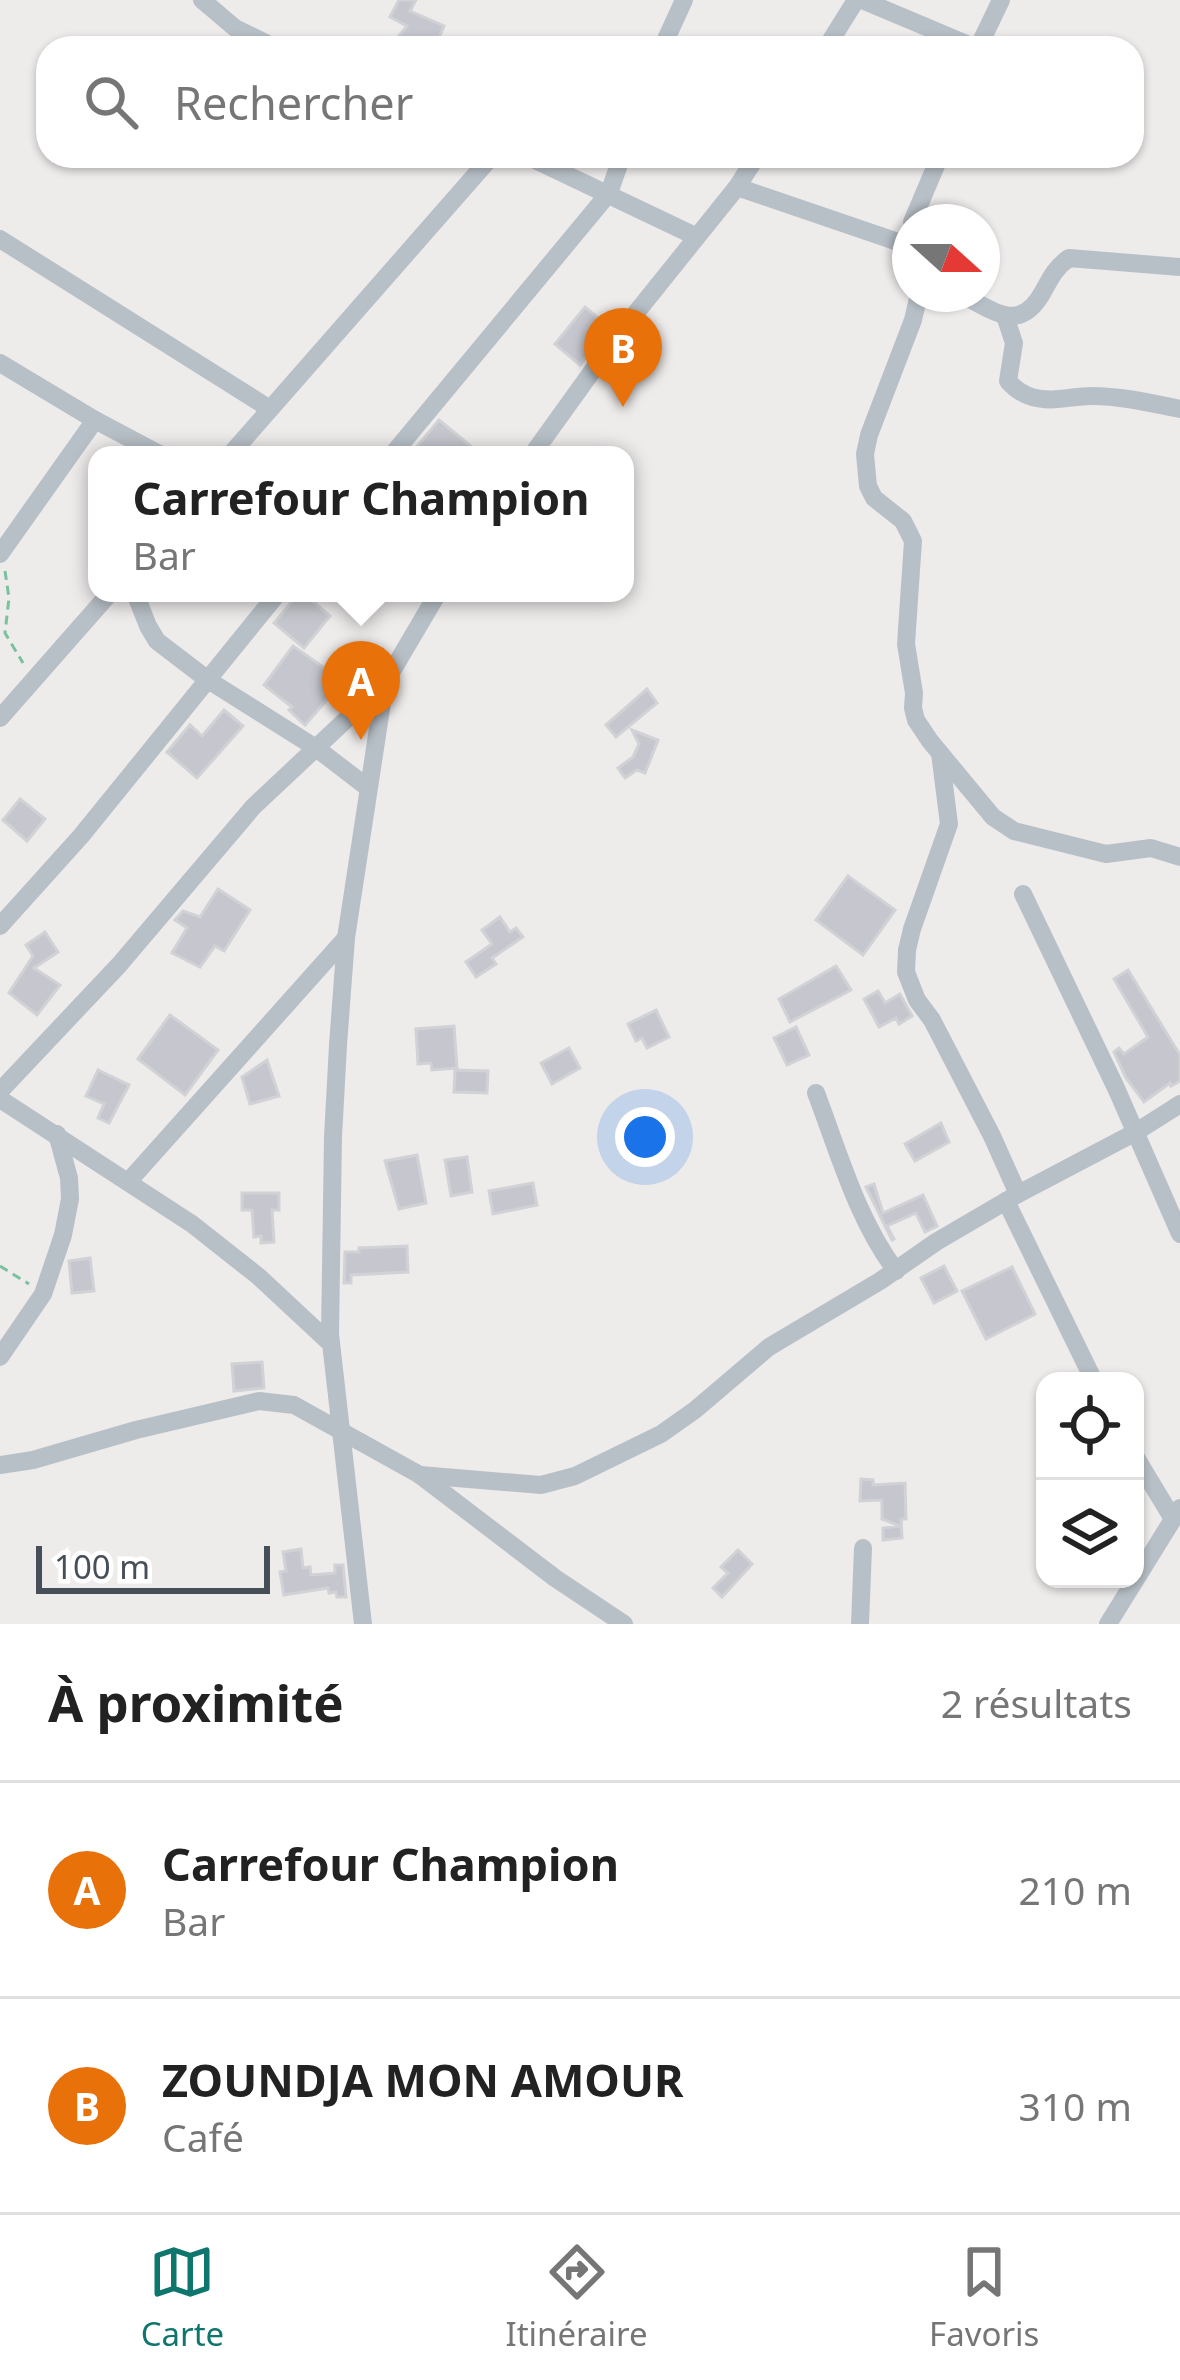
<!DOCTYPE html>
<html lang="fr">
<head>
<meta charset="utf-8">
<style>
  body { margin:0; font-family:"Noto Sans",sans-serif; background:#f6f6f6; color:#222 }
  .controls { position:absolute; right:36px; bottom:36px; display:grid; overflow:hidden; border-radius:24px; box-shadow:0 3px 9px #0004 }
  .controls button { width:108px; height:108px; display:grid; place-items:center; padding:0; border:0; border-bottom:3px solid #e0e0e0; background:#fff; color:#222; font:60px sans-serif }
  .compass { position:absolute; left:892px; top:204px; width:108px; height:108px; border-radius:50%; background:#fff; box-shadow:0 3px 9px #0004; rotate:111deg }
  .scale { position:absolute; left:36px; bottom:30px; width:234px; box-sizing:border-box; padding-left:12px; border:6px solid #464e57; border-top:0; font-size:33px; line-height:42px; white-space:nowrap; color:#464e57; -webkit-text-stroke:9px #fff; paint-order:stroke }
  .you { position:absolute; left:645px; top:1137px; width:42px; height:42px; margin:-30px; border:9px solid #fff; border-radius:50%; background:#1a73e8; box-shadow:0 0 0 18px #1a73e833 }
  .badge { display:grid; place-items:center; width:78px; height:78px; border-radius:50%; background:#0f766e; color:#fff; font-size:39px; font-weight:700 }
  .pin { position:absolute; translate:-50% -99px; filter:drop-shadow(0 3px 6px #0008) }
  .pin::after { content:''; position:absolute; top:63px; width:42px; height:36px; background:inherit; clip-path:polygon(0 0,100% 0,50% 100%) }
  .popup { position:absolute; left:88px; top:446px; width:546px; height:156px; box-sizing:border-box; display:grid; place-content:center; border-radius:24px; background:#fff; filter:drop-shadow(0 3px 9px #0005); font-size:39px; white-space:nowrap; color:#767676 }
  .popup b { font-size:45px; color:#222 }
  .popup::after { content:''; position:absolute; left:50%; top:100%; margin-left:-24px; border:24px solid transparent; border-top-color:#fff }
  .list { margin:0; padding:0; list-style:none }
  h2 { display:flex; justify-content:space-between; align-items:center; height:156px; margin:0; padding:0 48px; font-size:51px }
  h2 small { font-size:39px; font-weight:400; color:#767676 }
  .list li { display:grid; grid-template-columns:78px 1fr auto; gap:36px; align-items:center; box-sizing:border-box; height:216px; padding:0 48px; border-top:3px solid #e0e0e0 }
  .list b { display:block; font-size:45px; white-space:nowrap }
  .list p { margin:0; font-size:39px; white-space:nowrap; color:#767676 }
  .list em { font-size:39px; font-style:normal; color:#767676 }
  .icon { flex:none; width:66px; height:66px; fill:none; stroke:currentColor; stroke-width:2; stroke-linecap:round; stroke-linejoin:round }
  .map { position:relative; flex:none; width:1180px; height:1624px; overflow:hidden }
  .search { position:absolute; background:#fff; box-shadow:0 3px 9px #0004; left:36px; right:36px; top:36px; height:132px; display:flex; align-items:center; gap:30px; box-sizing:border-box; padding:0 42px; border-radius:36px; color:#767676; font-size:45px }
  .sheet { height:588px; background:#fff }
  nav { display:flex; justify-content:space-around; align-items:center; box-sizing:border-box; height:168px; border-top:3px solid #e0e0e0; background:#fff; font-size:33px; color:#767676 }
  nav a { display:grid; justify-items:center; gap:6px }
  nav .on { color:#0f766e }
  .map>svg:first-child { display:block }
</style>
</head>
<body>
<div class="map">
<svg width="1180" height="1624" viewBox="0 0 1180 1624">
  <rect width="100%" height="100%" fill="#eeebeb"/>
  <g fill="#c6c7ce" stroke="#d0d2d6" stroke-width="3">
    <polygon points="399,0 416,0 410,11 444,26 435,48 389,48 407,26 390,17"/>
    <polygon points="585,307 608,326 580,365 555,344"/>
    <polygon points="439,420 473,448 467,455 410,455"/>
    <polygon points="299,593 303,593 330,616 304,648 274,623"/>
    <polygon points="293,646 343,681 305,725 289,710 292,707 264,685"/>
    <polygon points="647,689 657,703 616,737 606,725"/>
    <polygon points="224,710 243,726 197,778 167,752 190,725 202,736"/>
    <polygon points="632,730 658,740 645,773 637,770 625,778 618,768 633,757 639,744"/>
    <polygon points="20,799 45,819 27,841 3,820"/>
    <polygon points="848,876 895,910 863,955 816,920"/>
    <polygon points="218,889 250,910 224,951 215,946 200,967 172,953 187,928 175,920 183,911 200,917"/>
    <polygon points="500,917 510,932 516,928 523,937 492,958 496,964 476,977 466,962 492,944 482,930"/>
    <polygon points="45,932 58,952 34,968 60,985 37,1015 9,993 33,956 26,945"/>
    <polygon points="836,966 851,990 790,1022 779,999"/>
    <polygon points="1128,970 1180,1055 1180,1081 1171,1086 1170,1083 1144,1102 1126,1078 1114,1052 1119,1048 1124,1054 1148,1037 1114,979"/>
    <polygon points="878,991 885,1003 900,994 912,1016 899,1024 896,1018 879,1027 864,999"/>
    <polygon points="656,1010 669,1037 647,1048 642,1038 636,1041 628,1024"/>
    <polygon points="170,1015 218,1050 185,1095 138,1059"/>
    <polygon points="454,1026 457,1068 432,1070 431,1063 418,1064 416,1029"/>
    <polygon points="796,1027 809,1055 787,1065 774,1038"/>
    <polygon points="569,1048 580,1068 552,1084 541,1063"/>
    <polygon points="267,1060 279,1096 250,1104 242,1077"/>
    <polygon points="98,1070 129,1085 109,1123 98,1118 104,1104 86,1096"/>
    <polygon points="455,1070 488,1071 487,1093 454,1092"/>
    <polygon points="941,1123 949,1142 915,1161 905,1144"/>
    <polygon points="417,1155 426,1203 399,1209 385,1161"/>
    <polygon points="467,1157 472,1192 451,1196 445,1160"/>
    <polygon points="533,1183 537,1205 493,1214 489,1191"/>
    <polygon points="874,1184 883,1213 923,1195 937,1226 925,1232 916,1213 887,1226 894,1239 892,1240 866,1187"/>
    <polygon points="242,1193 279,1193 279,1210 272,1210 274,1242 261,1243 261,1236 254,1237 252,1210 242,1210"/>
    <polygon points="407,1246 408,1272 351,1275 351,1283 344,1283 345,1252 359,1252 359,1248"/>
    <polygon points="90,1258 94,1291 72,1293 69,1261"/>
    <polygon points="944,1266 957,1291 934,1303 921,1278"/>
    <polygon points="1012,1267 1035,1314 986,1339 962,1291"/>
    <polygon points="262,1362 264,1388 234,1391 232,1364"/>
    <polygon points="861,1479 873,1480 873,1485 905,1483 906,1519 901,1519 902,1538 883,1540 883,1528 900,1526 882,1519 882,1500 860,1501"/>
    <polygon points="301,1549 303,1568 310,1567 311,1575 335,1573 335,1565 343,1565 346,1597 337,1597 336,1592 329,1593 328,1588 284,1595 280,1572 286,1571 283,1552"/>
    <polygon points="738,1550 752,1564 722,1597 713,1588 728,1573 721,1567"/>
  </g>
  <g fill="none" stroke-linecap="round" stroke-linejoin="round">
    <g stroke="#78c39e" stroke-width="3" stroke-dasharray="9 6" stroke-linecap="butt">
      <polyline points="5,571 9,598 5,633 23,663"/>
      <polyline points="0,1266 29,1284"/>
    </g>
    <g stroke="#b8c0c7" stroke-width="18">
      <polyline points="202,0 235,28 276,48"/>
      <polyline points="862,0 976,48"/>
      <polyline points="662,48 684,0"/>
      <polyline points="826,48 856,0"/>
      <polyline points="978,48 1001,0"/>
      <polyline points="527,156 695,236"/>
      <polyline points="737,187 904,244"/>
      <polyline points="912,222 940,156"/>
      <polyline points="0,239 270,409"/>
      <polyline points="919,294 913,320 869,435 865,454 868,486 874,498 903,521 913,541 906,644 914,693 913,708 916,720 930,741 993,817 1014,831 1106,854 1151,848 1180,857"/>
      <path d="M960,294C995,311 1020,335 1044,290C1051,277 1056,267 1069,258L1180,267"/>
      <path d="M1005,316L1014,343L1008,381C1015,389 1022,394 1032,397C1052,403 1072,396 1091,396C1121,396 1151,403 1180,409"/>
      <polyline points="0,363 95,420 161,455"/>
      <polyline points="230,455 492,156"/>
      <polyline points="392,455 609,193 622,156"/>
      <polyline points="532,455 619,334 737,187 757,156"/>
      <polyline points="0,554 95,420"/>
      <polyline points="135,593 148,626 157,641 208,680 316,748 367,787"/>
      <polyline points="0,718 110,593"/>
      <polyline points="940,753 949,824 912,929 907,950 906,972 917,1000 932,1020 992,1136 1018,1194"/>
      <polyline points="1023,894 1116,1088 1180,1234"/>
      <polyline points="0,926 81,836 278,593"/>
      <polyline points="0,1091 119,965 253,807 385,683"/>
      <path d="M816,1093C839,1153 857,1219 896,1271"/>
      <polyline points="0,1099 192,1224 258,1276 331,1344"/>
      <polyline points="128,1182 346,938"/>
      <polyline points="1006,1201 1094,1381"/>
      <polyline points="0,1357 43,1294 63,1235 70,1199 69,1178 57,1134"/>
      <polyline points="1135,1456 1173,1519"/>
      <polyline points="0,1465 33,1460 136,1430 259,1401 294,1405 420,1475 541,1485 575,1476 661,1434 695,1410 769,1347 880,1281 936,1242 1018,1194 1136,1132 1180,1104"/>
      <polyline points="420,1475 555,1578 624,1624"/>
      <polyline points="363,1624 330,1334 333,1137 338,1045 346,938 385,683 438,593"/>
      <polyline points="860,1624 863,1548"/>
      <polyline points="1108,1624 1180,1508"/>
    </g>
  </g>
</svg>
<div class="controls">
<button><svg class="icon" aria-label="locate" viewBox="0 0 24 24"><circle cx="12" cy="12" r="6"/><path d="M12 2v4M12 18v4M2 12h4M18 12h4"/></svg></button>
<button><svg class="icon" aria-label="layers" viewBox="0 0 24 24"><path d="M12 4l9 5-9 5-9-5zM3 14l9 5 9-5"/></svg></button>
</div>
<svg class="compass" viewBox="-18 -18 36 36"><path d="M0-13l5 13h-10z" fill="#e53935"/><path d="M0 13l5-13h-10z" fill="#767676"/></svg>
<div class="scale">100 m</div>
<div class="you"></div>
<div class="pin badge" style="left:361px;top:740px;background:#e8710a">A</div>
<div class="popup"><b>Carrefour Champion</b>Bar</div>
<div class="pin badge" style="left:623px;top:407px;background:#e8710a">B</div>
<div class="search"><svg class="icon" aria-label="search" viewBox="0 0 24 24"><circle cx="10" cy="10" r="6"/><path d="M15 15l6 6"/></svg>Rechercher</div>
</div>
<section class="sheet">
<h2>À proximité<small>2 résultats</small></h2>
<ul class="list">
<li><span class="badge" style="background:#e8710a">A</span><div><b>Carrefour Champion</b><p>Bar</p></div><em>210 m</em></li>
<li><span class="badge" style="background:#e8710a">B</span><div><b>ZOUNDJA MON AMOUR</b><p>Café</p></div><em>310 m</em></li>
</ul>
</section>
<nav>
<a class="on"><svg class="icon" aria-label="map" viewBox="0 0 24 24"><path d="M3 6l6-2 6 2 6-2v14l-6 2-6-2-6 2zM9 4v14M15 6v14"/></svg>Carte</a>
<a><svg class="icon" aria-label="directions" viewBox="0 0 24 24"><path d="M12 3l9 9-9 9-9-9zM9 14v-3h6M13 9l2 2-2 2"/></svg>Itinéraire</a>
<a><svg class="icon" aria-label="saved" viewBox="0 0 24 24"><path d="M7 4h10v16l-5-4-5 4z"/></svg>Favoris</a>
</nav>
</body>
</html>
